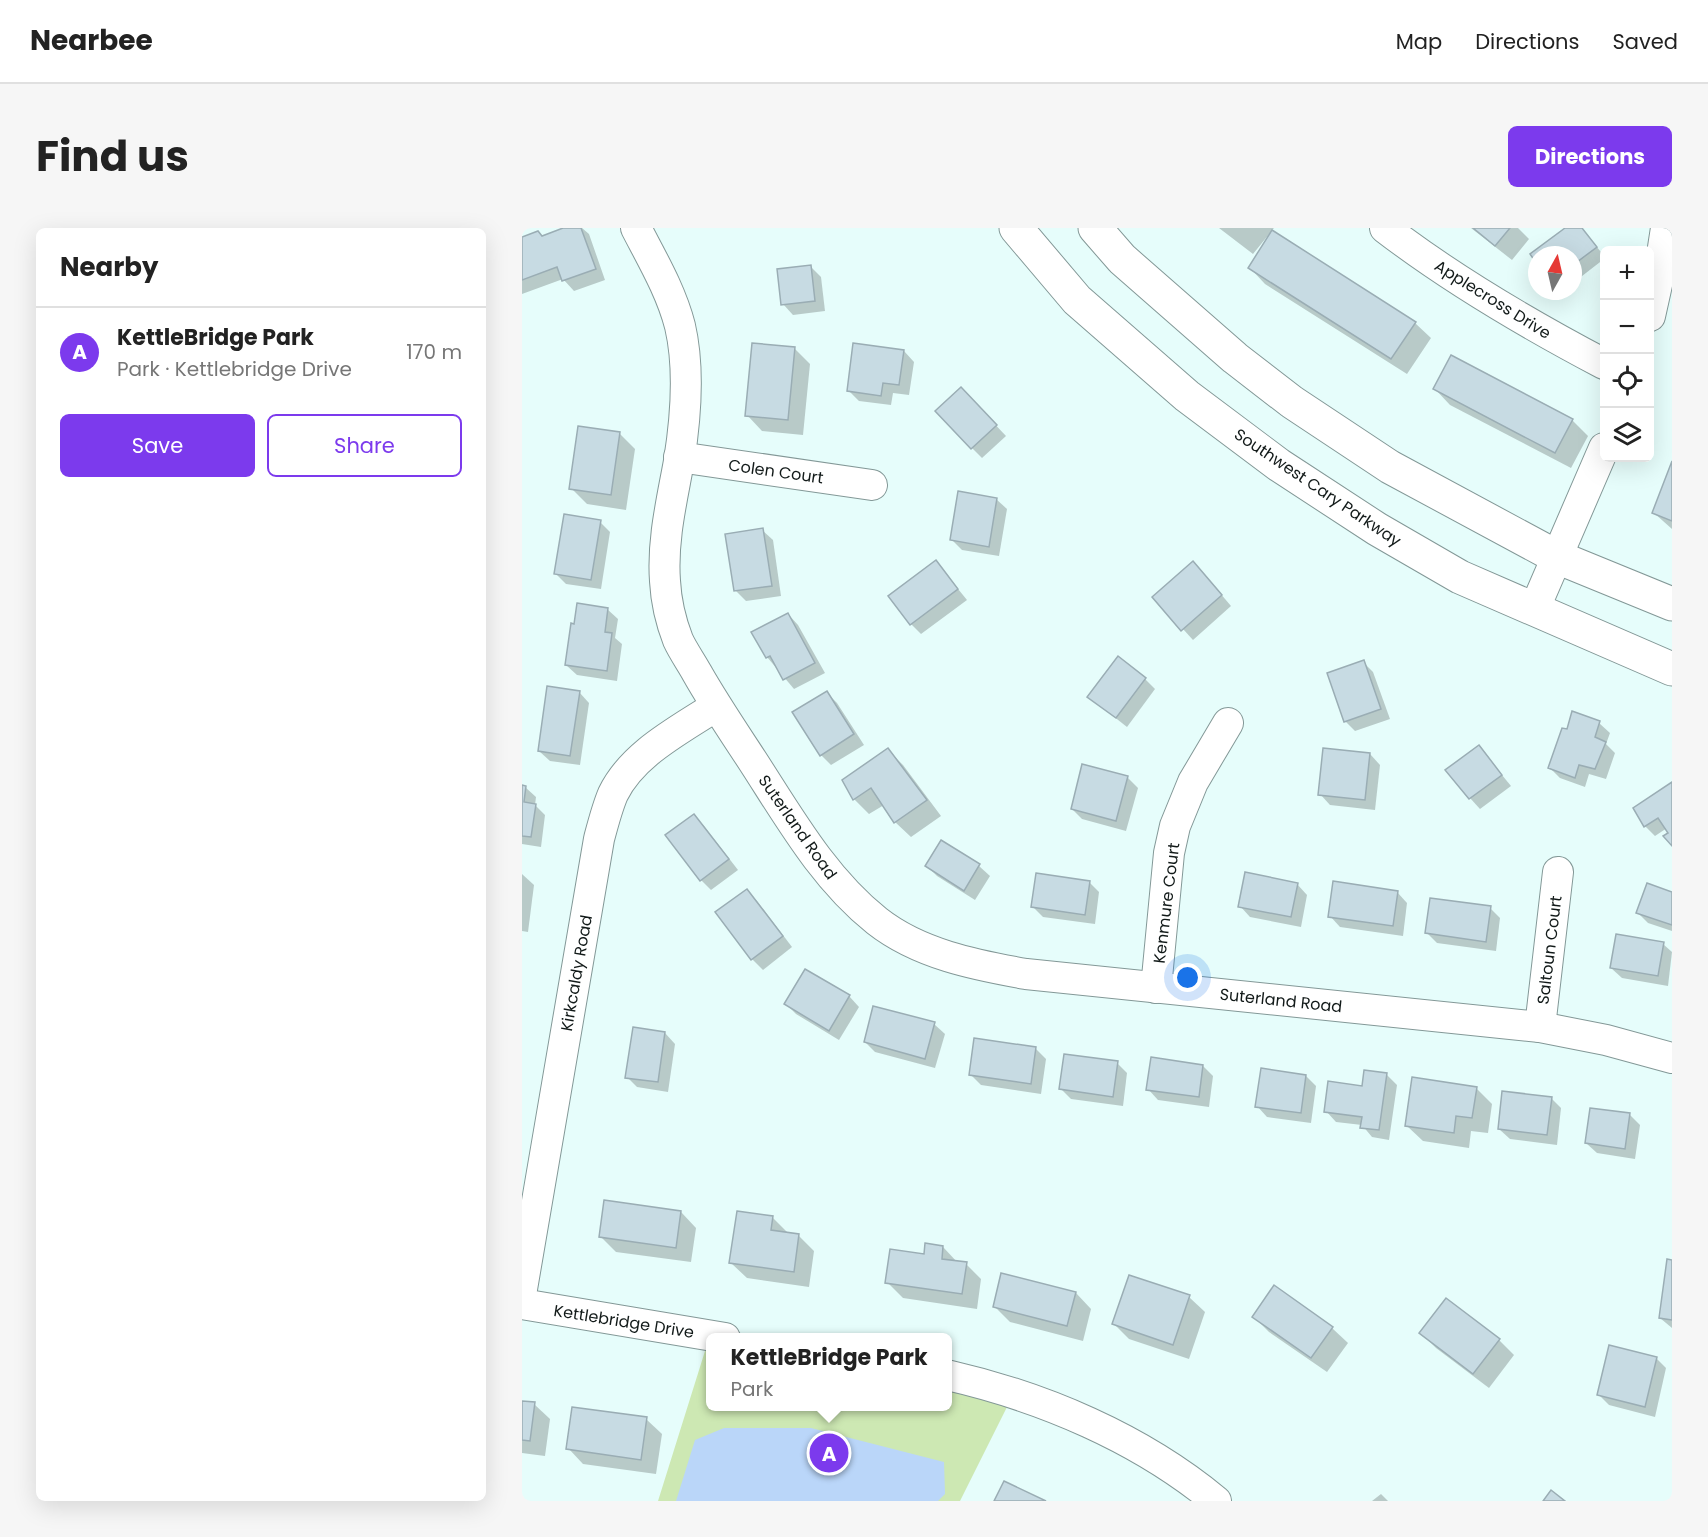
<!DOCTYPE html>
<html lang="en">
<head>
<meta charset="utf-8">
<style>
  body { margin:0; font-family:Poppins,sans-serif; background:#f6f6f6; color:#222 }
  .controls { position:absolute; right:18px; top:18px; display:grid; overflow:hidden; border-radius:9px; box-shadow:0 6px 24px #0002 }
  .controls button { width:54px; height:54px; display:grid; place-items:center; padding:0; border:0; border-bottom:2px solid #e0e0e0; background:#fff; color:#222; font:30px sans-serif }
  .compass { position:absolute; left:1006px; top:18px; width:54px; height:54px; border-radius:50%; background:#fff; box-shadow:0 6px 24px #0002; rotate:8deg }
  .you { position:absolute; left:666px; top:750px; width:21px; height:21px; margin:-15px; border:4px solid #fff; border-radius:50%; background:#1a73e8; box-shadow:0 0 0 9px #1a73e833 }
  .badge { display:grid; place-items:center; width:39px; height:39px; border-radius:50%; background:#7c3aed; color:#fff; font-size:20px; font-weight:700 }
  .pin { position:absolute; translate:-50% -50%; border:3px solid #fff; box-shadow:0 2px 6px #0006 }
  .popup { position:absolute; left:184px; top:1105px; width:246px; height:78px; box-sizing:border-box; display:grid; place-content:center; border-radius:9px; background:#fff; filter:drop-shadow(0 2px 4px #0005); font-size:20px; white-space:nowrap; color:#767676 }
  .popup b { font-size:22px; color:#222 }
  .popup::after { content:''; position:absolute; left:50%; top:100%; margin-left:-12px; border:12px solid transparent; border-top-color:#fff }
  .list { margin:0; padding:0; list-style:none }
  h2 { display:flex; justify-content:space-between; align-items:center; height:78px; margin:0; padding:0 24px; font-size:26px }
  h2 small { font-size:20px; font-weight:400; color:#767676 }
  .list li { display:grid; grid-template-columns:39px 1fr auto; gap:18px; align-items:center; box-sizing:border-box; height:90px; padding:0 24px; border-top:2px solid #e0e0e0 }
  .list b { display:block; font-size:22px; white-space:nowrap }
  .list p { margin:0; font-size:20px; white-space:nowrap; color:#767676 }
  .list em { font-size:20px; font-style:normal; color:#767676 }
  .actions { display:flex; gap:12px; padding:18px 24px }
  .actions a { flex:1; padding:14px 0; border:2px solid #7c3aed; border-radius:9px; text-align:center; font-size:21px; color:#7c3aed }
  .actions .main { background:#7c3aed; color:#fff }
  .icon { flex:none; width:33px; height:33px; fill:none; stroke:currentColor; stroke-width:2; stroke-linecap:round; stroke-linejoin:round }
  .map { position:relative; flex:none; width:1150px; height:1273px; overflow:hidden; border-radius:9px }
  header { display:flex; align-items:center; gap:36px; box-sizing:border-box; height:84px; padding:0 30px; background:#fff; border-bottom:2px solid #e0e0e0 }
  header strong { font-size:28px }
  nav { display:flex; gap:33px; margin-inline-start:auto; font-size:21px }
  .intro { display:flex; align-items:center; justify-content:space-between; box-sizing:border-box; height:144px; padding:0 36px }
  h1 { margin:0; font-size:42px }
  .button { padding:15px 27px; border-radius:9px; background:#7c3aed; color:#fff; font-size:21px; font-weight:700 }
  main { display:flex; gap:36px; padding:0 36px }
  aside { flex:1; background:#fff; border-radius:9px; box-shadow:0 6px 24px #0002 }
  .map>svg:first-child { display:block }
</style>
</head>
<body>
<header>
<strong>Nearbee</strong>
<nav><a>Map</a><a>Directions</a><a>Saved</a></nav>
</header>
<div class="intro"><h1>Find us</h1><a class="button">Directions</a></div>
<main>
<aside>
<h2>Nearby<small></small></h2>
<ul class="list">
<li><span class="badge">A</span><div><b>KettleBridge Park</b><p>Park · Kettlebridge Drive</p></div><em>170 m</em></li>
</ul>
<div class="actions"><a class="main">Save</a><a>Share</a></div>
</aside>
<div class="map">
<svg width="1150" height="1273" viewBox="0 0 1150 1273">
  <rect width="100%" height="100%" fill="#e6fdfb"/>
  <polygon fill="#cde8b3" points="188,1107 188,1178 425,1178 426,1162 486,1177 438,1273 136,1273"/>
  <polygon fill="#bad6f9" points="202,1200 289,1200 422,1234 423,1266 416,1273 154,1273 173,1212"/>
  <g fill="#0003">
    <polygon points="46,0 60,0 67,6 83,52 52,63 41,51 0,66 0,9 20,9"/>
    <polygon points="697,0 752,0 749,3 893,95 909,110 885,146 743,56 728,40 750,6 748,5 731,26"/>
    <polygon points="949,0 996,0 1007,11 990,32"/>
    <polygon points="1045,0 1060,0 1082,28 1082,31 1051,55 1051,27 1015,27 1015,34 1010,27"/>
    <polygon points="289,39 299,49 303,83 271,87 261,76"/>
    <polygon points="273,121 288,136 281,207 240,203 225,187"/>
    <polygon points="382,123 392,134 387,167 371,165 369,177 337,173 326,162"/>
    <polygon points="913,161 1050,192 1066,208 1049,240 928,177"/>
    <polygon points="449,171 484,208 460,230 450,220"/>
    <polygon points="97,205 113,221 104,282 65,276 49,260"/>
    <polygon points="1150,237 1150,301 1132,285"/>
    <polygon points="474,271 485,281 477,328 440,322 430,312"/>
    <polygon points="78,294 88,304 79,361 44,356 34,346"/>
    <polygon points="240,302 251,312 259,368 224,373 214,363"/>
    <polygon points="414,334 445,372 399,406 389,396"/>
    <polygon points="681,345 709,378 671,412 632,369"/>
    <polygon points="85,381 96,391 93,410 100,416 95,453 55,447 44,437"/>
    <polygon points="266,386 276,397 303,445 272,461 245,429"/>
    <polygon points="841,434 851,444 868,491 833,503 823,493"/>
    <polygon points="623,451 633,461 605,499 567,469"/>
    <polygon points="57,464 67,475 58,537 28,533 17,523"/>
    <polygon points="305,465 315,475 342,517 309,537 299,527"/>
    <polygon points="1077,495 1088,505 1084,516 1093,525 1084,551 1067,546 1063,559 1038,550 1028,540 1046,502"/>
    <polygon points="957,519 989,558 958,581 948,570"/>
    <polygon points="366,522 381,537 419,588 389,609 373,594 362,577 347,586 332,571"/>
    <polygon points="848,526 858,537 853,582 808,577 798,566"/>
    <polygon points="605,549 616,560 604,603 560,591 550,581"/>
    <polygon points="1150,556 1150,616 1144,609 1148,605 1145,600 1133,608 1123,598 1113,581"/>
    <polygon points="0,559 3,559 14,569 13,577 23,587 19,619 0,616"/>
    <polygon points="172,588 182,598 216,642 189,662 179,652"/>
    <polygon points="419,614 457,638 468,648 453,672 415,648 405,638"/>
    <polygon points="0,646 12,657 6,704 0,703"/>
    <polygon points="567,654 577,664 573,696 521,689 511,679"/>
    <polygon points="775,656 785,667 779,699 728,689 718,678"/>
    <polygon points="1126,657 1150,666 1150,703 1126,695 1116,685"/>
    <polygon points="224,663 235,673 270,719 241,742 230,731 195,685"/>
    <polygon points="875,664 885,675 881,708 818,699 808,688"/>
    <polygon points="968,680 978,690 974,723 915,715 904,704"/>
    <polygon points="1141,716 1150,724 1146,758 1100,750 1089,740"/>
    <polygon points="327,768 337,779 317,812 274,786 264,776"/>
    <polygon points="412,796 423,806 413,840 353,824 343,814"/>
    <polygon points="143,805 153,816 146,864 115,859 105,849"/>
    <polygon points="514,821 524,831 519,866 459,857 449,847"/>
    <polygon points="595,835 605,845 601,878 549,871 539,861"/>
    <polygon points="681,838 691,848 687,879 636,872 626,861"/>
    <polygon points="865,847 875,857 867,912 850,909 840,897 814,894 804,883"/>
    <polygon points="784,848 794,858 789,895 745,889 735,878"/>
    <polygon points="954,860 970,876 966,905 949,903 947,920 901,913 885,898"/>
    <polygon points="1029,870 1039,880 1035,917 988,911 977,901"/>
    <polygon points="1108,887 1118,897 1113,931 1075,925 1064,915"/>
    <polygon points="159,984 174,1000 169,1034 94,1024 78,1008"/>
    <polygon points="250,989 266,1005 277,1008 292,1023 287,1059 225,1050 209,1035"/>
    <polygon points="421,1019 436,1035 444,1036 459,1051 455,1081 381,1070 365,1054 403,1028"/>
    <polygon points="1146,1033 1150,1033 1150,1100 1138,1090"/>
    <polygon points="554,1065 569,1081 561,1113 488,1094 472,1078"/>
    <polygon points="667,1069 683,1084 667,1131 607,1111 592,1096"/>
    <polygon points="732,1089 810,1100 826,1115 805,1144 747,1104"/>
    <polygon points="899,1105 977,1112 992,1127 967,1160 914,1120"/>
    <polygon points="1134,1130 1144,1140 1133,1189 1087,1177 1077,1167"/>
    <polygon points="0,1174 12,1176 28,1191 23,1228 0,1225"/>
    <polygon points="124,1191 140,1206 134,1246 61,1236 46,1220"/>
    <polygon points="859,1266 866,1273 850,1273"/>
  </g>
  <g fill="#c7dbe3" stroke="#9aadb4" stroke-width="1.5">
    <polygon points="41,0 59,0 74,41 40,53 35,39 0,52 0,9 16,3 20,8"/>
    <polygon points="951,0 988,0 973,18"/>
    <polygon points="1043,0 1060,0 1075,19 1051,37 1051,27 1015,27 1015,36 1008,26"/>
    <polygon points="750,2 894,94 869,131 726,40"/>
    <polygon points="289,37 293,73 259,77 255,41"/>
    <polygon points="230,115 273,119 266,192 223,188"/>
    <polygon points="331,115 382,122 377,157 361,155 359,168 325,163"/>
    <polygon points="929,127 1051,191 1033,225 911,161"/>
    <polygon points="439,159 475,197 449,221 413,183"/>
    <polygon points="56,198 98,204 89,267 47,261"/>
    <polygon points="1150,233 1150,293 1130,285"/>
    <polygon points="436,263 475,270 467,319 428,312"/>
    <polygon points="42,286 79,292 69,352 32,346"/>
    <polygon points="241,300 250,358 212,363 203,306"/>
    <polygon points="414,332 436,361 388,397 366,368"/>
    <polygon points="671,333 700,367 659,403 630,369"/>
    <polygon points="55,375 86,380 83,404 90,405 85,443 43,437 49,395 52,396"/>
    <polygon points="266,385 293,435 261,452 248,428 244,430 229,404"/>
    <polygon points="596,428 624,450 594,490 565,469"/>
    <polygon points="842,432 859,481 822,494 805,445"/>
    <polygon points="25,458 58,463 48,528 16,523"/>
    <polygon points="305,463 332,506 298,528 270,484"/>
    <polygon points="1050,483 1078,493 1073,509 1084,514 1073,541 1057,537 1053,550 1026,540 1040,500 1045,501"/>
    <polygon points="957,517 980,547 947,571 923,542"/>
    <polygon points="366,520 405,572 372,595 349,560 331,572 320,552"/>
    <polygon points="801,520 848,525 843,572 796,567"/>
    <polygon points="560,536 606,548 594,593 549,581"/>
    <polygon points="1150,554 1150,618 1141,608 1146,605 1136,590 1122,599 1111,580"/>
    <polygon points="0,557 4,558 2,574 14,576 9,609 0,608"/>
    <polygon points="172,586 207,631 178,653 143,607"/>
    <polygon points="419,612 458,636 442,663 403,638"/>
    <polygon points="723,644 776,655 769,689 716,679"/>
    <polygon points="514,645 568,653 563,687 509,679"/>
    <polygon points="811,653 876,663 871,698 806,689"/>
    <polygon points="1125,655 1150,664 1150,697 1114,685"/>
    <polygon points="225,661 261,708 229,732 193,684"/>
    <polygon points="908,670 969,678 964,714 903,705"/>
    <polygon points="1094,706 1142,714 1136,748 1088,740"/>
    <polygon points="283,741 328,767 307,803 262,776"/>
    <polygon points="351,778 413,794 403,831 342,814"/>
    <polygon points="111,799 143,804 136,854 103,850"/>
    <polygon points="452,810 514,819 509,856 447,847"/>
    <polygon points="542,826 596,833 591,869 537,861"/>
    <polygon points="629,829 681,837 677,869 624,862"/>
    <polygon points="739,840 784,847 779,885 733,879"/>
    <polygon points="842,842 865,845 857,902 838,900 840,889 802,884 806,853 840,858"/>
    <polygon points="890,849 955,859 950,890 934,888 932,905 883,898"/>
    <polygon points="980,863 1030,869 1025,907 976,901"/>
    <polygon points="1068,880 1108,885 1103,921 1063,915"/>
    <polygon points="82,972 159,983 154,1020 77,1009"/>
    <polygon points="215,983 251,988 249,1002 277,1006 272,1044 207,1035"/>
    <polygon points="403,1015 421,1018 420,1031 445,1034 440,1066 363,1055 368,1021 402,1026"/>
    <polygon points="1145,1031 1150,1032 1150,1092 1137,1090"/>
    <polygon points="479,1045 554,1064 545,1098 471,1079"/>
    <polygon points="607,1047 668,1067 651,1117 590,1096"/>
    <polygon points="752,1057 811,1099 789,1130 730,1089"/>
    <polygon points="924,1070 978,1111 951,1146 897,1105"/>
    <polygon points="1087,1117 1135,1129 1123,1179 1075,1167"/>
    <polygon points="0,1173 13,1174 8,1213 0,1212"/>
    <polygon points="50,1179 125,1189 119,1232 44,1221"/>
    <polygon points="482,1253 524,1273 472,1273"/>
    <polygon points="1029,1262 1043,1273 1021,1273"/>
  </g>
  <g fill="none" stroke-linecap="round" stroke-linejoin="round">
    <g stroke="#839897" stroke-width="32">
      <g id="minor">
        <path d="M114,0C130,31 149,63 158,98C168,141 164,189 157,233C150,272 140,312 143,353C144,372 149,394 156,412C161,423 169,434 175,445C192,475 211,503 230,532C267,589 301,650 355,693C397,726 453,737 504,746L1018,799L1084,812L1150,830"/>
        <path d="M863,0C932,53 1006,96 1082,136"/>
        <polyline points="1128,88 1136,52 1144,0"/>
        <polyline points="157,229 350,257"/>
        <polyline points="1012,382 1082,220"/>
        <polyline points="634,760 647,625 653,598 671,554 706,495"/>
        <polyline points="1018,799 1036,644"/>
        <path d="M0,1061L77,611C81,596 85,580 91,566C111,525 158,502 194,478"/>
        <polyline points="0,1076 203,1110"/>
        <path d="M425,1147C521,1169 618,1210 694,1273"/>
      </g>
    </g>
    <g stroke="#839897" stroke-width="35">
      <g id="major">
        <polyline points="494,0 555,72 665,168 757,237 855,301 938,349 1150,441"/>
        <polyline points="573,0 600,31 713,130 770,174 868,239 1035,329 1150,376"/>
      </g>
    </g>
    <use href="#minor" stroke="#fff" stroke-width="30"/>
    <use href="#major" stroke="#fff" stroke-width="33"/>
  </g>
  <g text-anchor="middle" stroke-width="6" stroke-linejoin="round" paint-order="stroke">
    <g font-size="16" fill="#121a19" stroke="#fff">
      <text transform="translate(971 71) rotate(32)" y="6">Applecross Drive</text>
      <text transform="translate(254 243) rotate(8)" y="6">Colen Court</text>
      <text transform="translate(796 259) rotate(34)" y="6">Southwest Cary Parkway</text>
      <text transform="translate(276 599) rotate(55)" y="6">Suterland Road</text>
      <text transform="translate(644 675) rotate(-83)" y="6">Kenmure Court</text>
      <text transform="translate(1027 722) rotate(-83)" y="6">Saltoun Court</text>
      <text transform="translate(54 745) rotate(-80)" y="6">Kirkcaldy Road</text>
      <text transform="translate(759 772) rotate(6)" y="6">Suterland Road</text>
      <text transform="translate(102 1093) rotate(9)" y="6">Kettlebridge Drive</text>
    </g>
  </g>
</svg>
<div class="controls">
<button>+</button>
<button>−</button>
<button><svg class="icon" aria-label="locate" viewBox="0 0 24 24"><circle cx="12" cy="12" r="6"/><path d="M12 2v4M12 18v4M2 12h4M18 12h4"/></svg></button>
<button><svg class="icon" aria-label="layers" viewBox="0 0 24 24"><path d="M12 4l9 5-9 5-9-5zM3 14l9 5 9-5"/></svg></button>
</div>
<svg class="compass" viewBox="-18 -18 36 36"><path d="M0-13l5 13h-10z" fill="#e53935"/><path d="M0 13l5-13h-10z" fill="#767676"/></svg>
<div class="you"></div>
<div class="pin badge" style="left:307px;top:1225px">A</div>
<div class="popup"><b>KettleBridge Park</b>Park</div>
</div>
</main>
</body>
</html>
